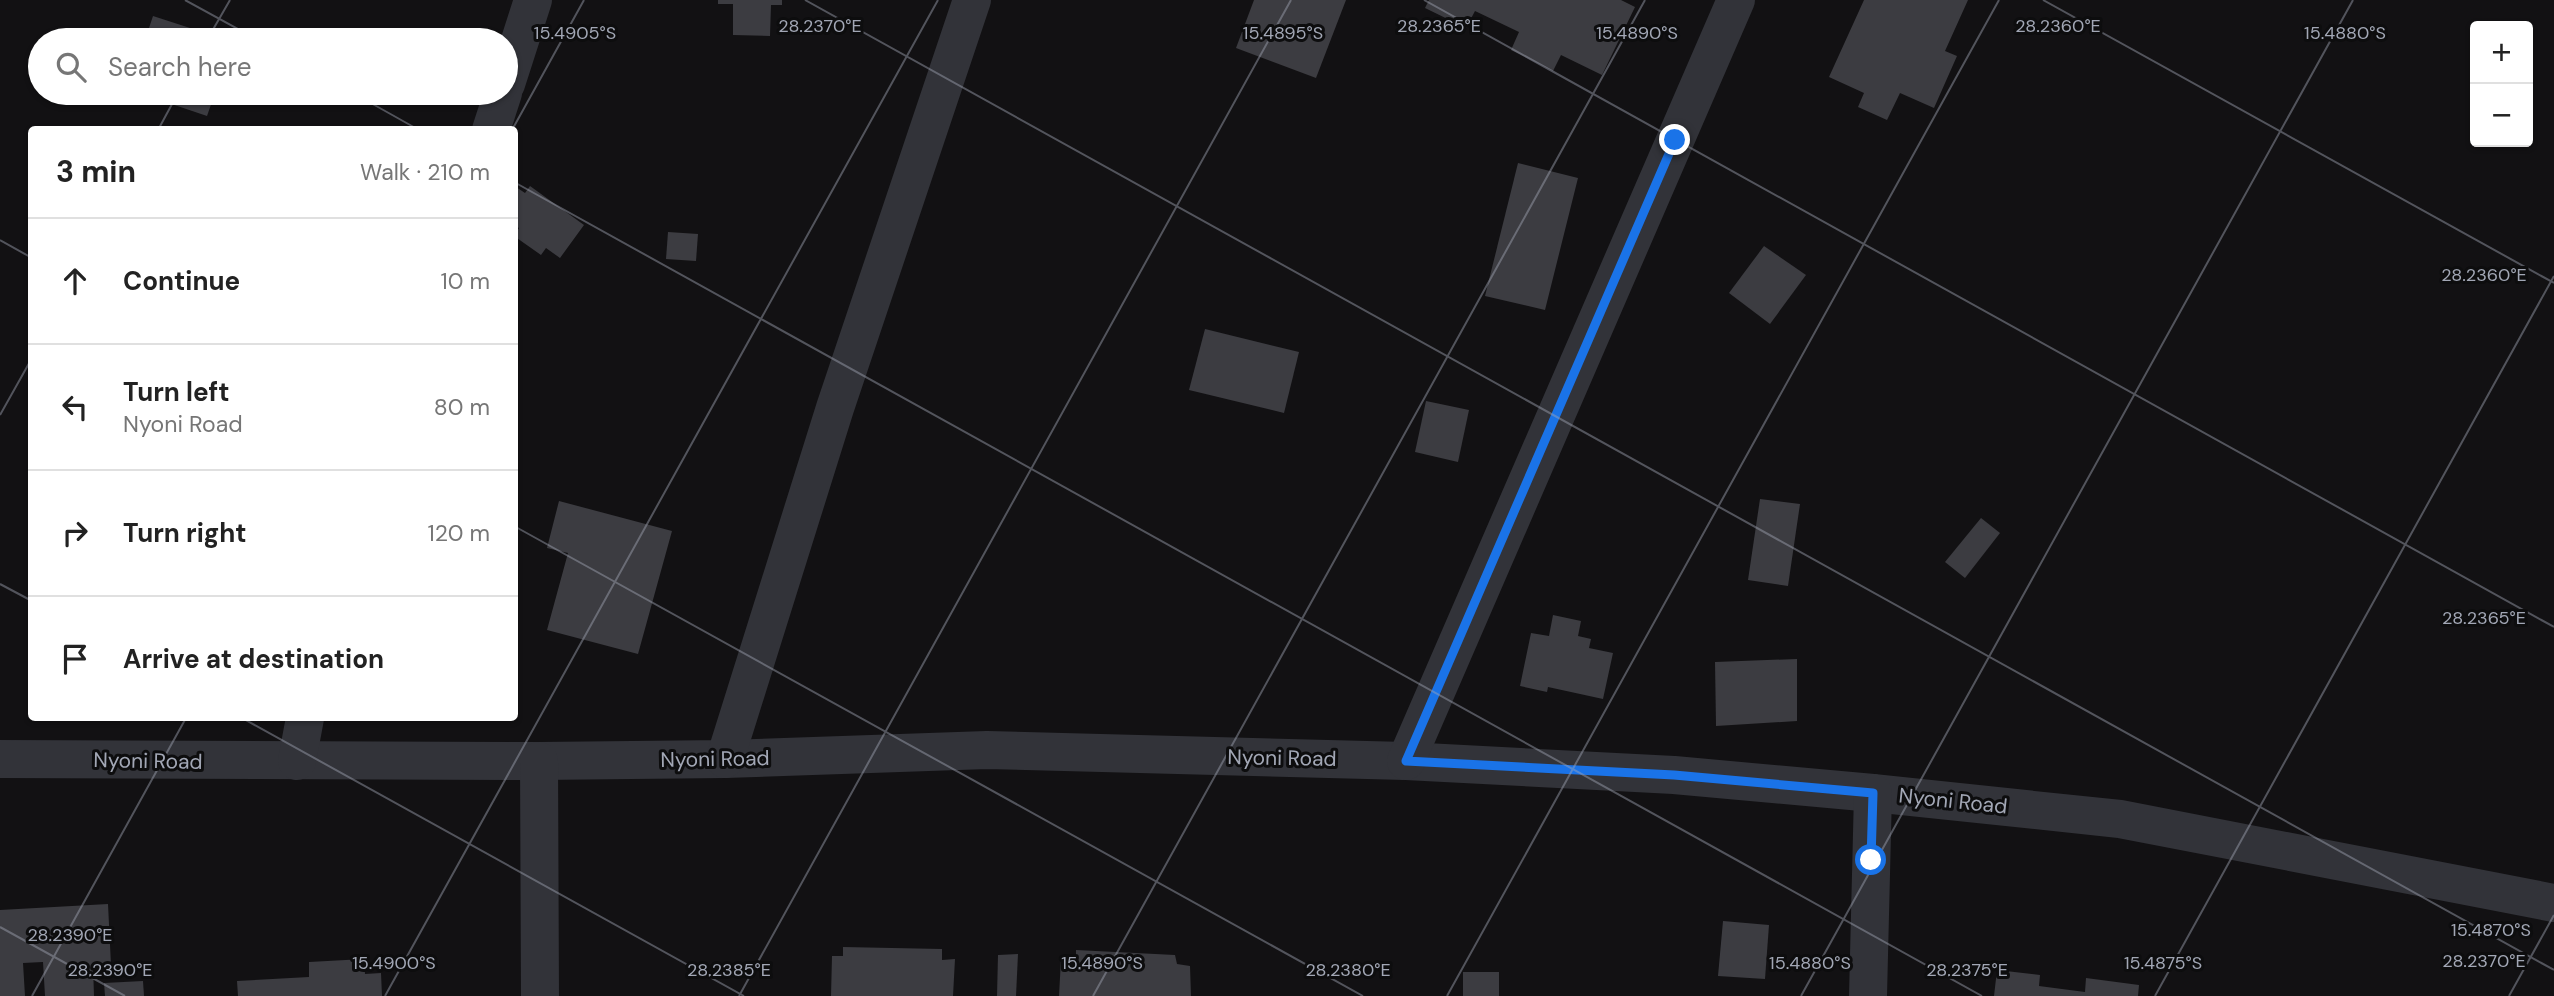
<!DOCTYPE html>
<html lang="en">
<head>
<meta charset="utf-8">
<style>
  body { margin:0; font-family:"DM Sans",sans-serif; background:#f6f6f6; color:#222 }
  .controls { position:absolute; right:21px; top:21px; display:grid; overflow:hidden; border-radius:7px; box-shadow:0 2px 5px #0004 }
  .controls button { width:63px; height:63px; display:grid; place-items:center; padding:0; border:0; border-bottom:2px solid #e0e0e0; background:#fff; color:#222; font:35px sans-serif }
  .stop { position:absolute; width:21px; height:21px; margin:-16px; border:5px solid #1a73e8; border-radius:50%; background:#fff }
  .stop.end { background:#1a73e8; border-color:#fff; box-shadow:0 2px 7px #0008 }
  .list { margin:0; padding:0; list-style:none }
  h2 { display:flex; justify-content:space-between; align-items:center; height:91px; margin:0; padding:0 28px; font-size:30px }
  h2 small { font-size:23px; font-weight:400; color:#767676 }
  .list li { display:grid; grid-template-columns:46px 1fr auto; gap:21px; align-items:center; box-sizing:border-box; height:126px; padding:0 28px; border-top:2px solid #e0e0e0 }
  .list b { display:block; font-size:26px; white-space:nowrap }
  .list p { margin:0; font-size:23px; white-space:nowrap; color:#767676 }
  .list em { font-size:23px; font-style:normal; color:#767676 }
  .icon { flex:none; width:38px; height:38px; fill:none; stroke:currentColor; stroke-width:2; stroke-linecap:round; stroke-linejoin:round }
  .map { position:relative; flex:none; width:2554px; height:996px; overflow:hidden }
  .search { position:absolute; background:#fff; box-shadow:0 2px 5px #0004; left:28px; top:28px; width:490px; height:77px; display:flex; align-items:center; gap:18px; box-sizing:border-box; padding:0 24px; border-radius:38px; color:#767676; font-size:26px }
  .panel { position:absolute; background:#fff; box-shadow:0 2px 5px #0004; left:28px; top:126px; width:490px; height:595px; border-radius:7px }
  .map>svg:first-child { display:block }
</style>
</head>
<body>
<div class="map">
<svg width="2554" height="996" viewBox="0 0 2554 996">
  <rect width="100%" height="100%" fill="#121113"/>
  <g fill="#3c3c41">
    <polygon points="718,0 782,0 782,5 771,5 770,36 733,35 733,4 718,4"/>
    <polygon points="1254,0 1346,0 1316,78 1236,48"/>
    <polygon points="1429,0 1621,0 1635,7 1602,75 1561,55 1553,71 1511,50 1519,32 1475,11 1466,28 1425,8"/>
    <polygon points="1864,0 1968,0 1945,51 1957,56 1934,108 1900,93 1887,120 1858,107 1864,93 1829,77"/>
    <polygon points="153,16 227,40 145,40"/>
    <polygon points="139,93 215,93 207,116"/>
    <polygon points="1518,163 1578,178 1545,310 1485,296"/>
    <polygon points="530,186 584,225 560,258 546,248 541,255 514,236 519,228 514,225 514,189 516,187 525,193"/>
    <polygon points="668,232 698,234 696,261 666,259"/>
    <polygon points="1764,246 1806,275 1770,324 1729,293"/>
    <polygon points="1205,329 1299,352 1284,413 1189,390"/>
    <polygon points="1426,401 1469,410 1458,462 1415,452"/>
    <polygon points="1760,499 1800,504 1788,586 1748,580"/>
    <polygon points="559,501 672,531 638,654 547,630 568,553 547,548"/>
    <polygon points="1981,518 2000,533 1965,578 1945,562"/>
    <polygon points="1553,615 1581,621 1578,636 1591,639 1589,648 1613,653 1603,699 1548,687 1547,692 1520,686 1531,633 1549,636"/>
    <polygon points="1797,659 1797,721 1716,726 1715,662"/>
    <polygon points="108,904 111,965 93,966 94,996 45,996 43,962 23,963 25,996 0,996 0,910"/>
    <polygon points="1723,921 1769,925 1765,979 1718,976"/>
    <polygon points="843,947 942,949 942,960 955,959 953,996 831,996 832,956 843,956"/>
    <polygon points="1076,950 1175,955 1177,964 1190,966 1191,996 1059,996 1061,959 1076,960"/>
    <polygon points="1018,954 1016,996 997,996 998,955"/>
    <polygon points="364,959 365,974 381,973 382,996 238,996 237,981 309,977 309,962"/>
    <polygon points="1997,970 2040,975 2039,986 2085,992 2086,978 2139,985 2138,996 1994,996"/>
    <rect x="1463" y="972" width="36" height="24"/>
    <polygon points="143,981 144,996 105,996 104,983"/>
  </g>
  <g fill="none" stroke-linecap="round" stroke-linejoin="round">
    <g stroke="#323339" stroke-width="38">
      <polyline points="506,84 533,0"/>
      <polyline points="491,130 503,93"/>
      <polyline points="0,759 539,761 725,759 987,750 1406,761 1674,775 1873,793 2120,819 2554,903"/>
      <polyline points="725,759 835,408 972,0"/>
      <polyline points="297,761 305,718"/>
      <polyline points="539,761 540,996"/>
      <polyline points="1406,761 1736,0"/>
      <polyline points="1868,996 1873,793"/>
    </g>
  </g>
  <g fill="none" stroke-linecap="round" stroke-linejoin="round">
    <polyline stroke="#1a73e8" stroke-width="9" points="1675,140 1406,761 1674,775 1873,793 1871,860"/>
  </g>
  <path fill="none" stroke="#a2a7b5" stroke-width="2" stroke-opacity="0.45" d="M185,0L258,40M805,0L2554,970M1424,0L2554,627M2043,0L2554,283M207,40L230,0M353,93L419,130M158,130L178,93M512,130L584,0M514,182L1982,996M0,240L32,258M0,415L32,358M514,526L1363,996M0,584L32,601M242,718L744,996M0,927L125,996M32,996L186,718M385,996L938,0M739,996L1291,0M1093,996L1645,0M1447,996L1999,0M1801,996L2353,0M2155,996L2554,276M2509,996L2554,915"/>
  <g text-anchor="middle" stroke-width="6" stroke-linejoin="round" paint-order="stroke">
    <g font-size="21" fill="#a2a7b5" stroke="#0d0d0e">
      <text transform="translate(1282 758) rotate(1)" y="7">Nyoni Road</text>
      <text transform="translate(715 759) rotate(-1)" y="7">Nyoni Road</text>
      <text transform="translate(148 761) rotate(1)" y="7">Nyoni Road</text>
      <text transform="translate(1953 801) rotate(6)" y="7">Nyoni Road</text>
    </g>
  </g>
  <g font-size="18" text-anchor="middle" fill="#a2a7b5" stroke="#0d0d0e" stroke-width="6" stroke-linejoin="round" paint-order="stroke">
    <text x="820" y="32">28.2370°E</text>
    <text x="1439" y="32">28.2365°E</text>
    <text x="2058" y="32">28.2360°E</text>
    <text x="575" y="39">15.4905°S</text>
    <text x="1283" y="39">15.4895°S</text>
    <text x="1637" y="39">15.4890°S</text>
    <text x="2345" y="39">15.4880°S</text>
    <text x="2484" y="281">28.2360°E</text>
    <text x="2484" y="624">28.2365°E</text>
    <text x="2491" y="936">15.4870°S</text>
    <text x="70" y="941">28.2390°E</text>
    <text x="2484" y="967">28.2370°E</text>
    <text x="394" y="969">15.4900°S</text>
    <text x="1102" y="969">15.4890°S</text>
    <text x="1810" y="969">15.4880°S</text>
    <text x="2163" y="969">15.4875°S</text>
    <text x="110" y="976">28.2390°E</text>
    <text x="729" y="976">28.2385°E</text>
    <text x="1348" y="976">28.2380°E</text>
    <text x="1967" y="976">28.2375°E</text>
  </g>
</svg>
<div class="controls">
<button>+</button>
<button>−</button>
</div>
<div class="stop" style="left:1871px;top:860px"></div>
<div class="stop end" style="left:1675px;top:140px"></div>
<div class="search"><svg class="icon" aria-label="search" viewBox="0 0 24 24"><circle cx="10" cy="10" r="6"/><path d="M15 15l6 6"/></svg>Search here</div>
<section class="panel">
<h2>3 min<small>Walk · 210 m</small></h2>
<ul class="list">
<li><svg class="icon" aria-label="ahead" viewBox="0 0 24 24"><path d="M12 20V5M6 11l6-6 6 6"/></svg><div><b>Continue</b></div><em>10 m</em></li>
<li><svg class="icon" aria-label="left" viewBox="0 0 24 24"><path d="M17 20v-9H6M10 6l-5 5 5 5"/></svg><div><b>Turn left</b><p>Nyoni Road</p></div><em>80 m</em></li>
<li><svg class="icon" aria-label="right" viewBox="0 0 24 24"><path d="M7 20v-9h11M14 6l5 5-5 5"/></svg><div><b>Turn right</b></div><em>120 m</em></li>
<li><svg class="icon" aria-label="arrive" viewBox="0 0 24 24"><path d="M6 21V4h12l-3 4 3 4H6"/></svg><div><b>Arrive at destination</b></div></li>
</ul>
</section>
</div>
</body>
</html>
